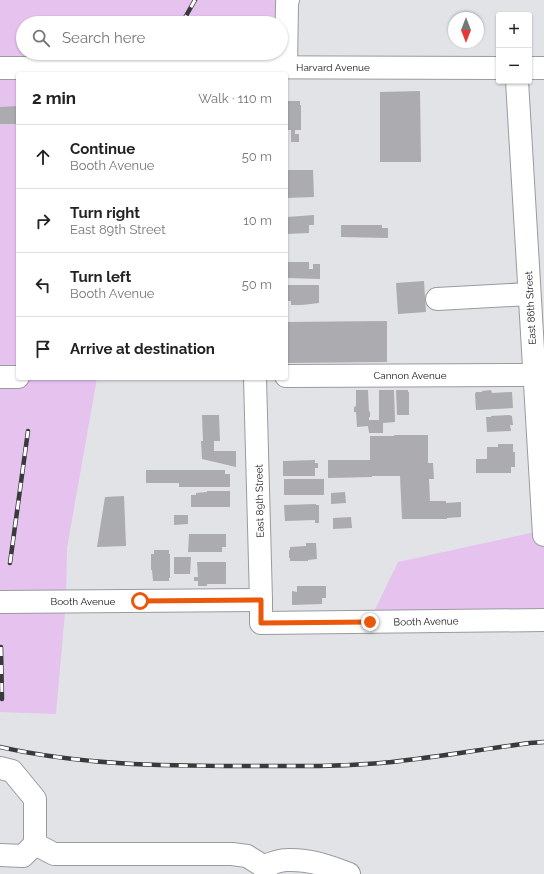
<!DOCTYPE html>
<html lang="en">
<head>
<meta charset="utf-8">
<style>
  body { margin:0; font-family:Raleway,sans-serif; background:#f2f2f2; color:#222 }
  .controls { position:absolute; right:12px; top:12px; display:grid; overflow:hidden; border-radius:4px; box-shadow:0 1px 3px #0004 }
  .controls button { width:36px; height:36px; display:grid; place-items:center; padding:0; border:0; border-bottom:1px solid #e0e0e0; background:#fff; color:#222; font:20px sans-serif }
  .compass { position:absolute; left:448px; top:12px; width:36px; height:36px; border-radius:50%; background:#fff; box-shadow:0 1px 3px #0004; rotate:180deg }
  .stop { position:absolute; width:12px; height:12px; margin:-9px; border:3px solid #ea580c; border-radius:50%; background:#fff }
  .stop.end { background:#ea580c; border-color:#fff; box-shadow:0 1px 4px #0008 }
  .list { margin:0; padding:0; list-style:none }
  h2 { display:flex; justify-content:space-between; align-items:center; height:52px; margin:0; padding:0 16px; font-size:17px }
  h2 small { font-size:13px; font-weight:400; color:#767676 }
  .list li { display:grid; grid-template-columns:26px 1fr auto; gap:12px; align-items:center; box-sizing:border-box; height:64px; padding:0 16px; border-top:1px solid #e0e0e0 }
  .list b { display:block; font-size:15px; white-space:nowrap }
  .list p { margin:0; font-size:13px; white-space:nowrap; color:#767676 }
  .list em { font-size:13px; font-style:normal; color:#767676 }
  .icon { flex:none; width:22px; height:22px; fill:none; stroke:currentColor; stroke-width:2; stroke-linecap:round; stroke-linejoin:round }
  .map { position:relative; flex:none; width:544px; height:874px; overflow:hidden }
  .search { position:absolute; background:#fff; box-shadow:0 1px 3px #0004; left:16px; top:16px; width:272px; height:44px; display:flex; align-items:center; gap:10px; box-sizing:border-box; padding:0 14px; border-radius:22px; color:#767676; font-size:15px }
  .panel { position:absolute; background:#fff; box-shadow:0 1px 3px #0004; left:16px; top:72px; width:272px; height:308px; border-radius:4px }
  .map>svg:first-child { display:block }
</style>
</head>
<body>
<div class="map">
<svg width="544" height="874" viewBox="0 0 544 874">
  <rect width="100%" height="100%" fill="#e1e3e7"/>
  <g fill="#e6c2ef" fill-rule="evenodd">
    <path d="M0,0H288L286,67L18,74V378H97L67,548L66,601L56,714L0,712ZM23,23H281V53H23Z"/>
    <polygon points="544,530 544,620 369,622 398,562"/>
  </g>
  <g fill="#acabaf">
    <polygon points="420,91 421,162 380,162 380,92"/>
    <polygon points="286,101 300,101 300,105 301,105 301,130 295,130 295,134 299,134 299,142 291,142 291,130 286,130"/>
    <polygon points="18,106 18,124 0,124 0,107"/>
    <polygon points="286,170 313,170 314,197 286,198"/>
    <polygon points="314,215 314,225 309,225 309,233 286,234 287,217"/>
    <polygon points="341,225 382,225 382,228 388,228 388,238 341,237"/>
    <polygon points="286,262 309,262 309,269 313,269 313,264 320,264 320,279 286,278"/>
    <polygon points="424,281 426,312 398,314 396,283"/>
    <polygon points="286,285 319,285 319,303 302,305 291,305 291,301 286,301"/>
    <polygon points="387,321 387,362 286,363 286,322"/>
    <polygon points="356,390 368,390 369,412 370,411 370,417 369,417 369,420 379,420 379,390 394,390 395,422 383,423 383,433 369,433 368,426 357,427 356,412 354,412 354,407 356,406"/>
    <polygon points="396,390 408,390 408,392 409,392 409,415 397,415"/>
    <polygon points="491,390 492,393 512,392 513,408 476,410 475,394 476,392 482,392 482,391"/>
    <polygon points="202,415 219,415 220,441 214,441 214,451 236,451 236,467 202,459 201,441 203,441"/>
    <polygon points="509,415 512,416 513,425 510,425 511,431 487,432 486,417 491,417 491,416"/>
    <polygon points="394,435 428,435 428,463 433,463 434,479 429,479 430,501 446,501 446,503 461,502 461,517 447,518 447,519 402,519 400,476 372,476 372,477 328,478 328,460 370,460 370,436 394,436"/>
    <polygon points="498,444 513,444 513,452 515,452 515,467 511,467 511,473 476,473 476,459 487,459 487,447 498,447"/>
    <polygon points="315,460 315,463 318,463 318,468 315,468 315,476 283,476 283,461"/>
    <polygon points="146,470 225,470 225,474 230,474 230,487 179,487 179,483 146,483"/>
    <rect x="284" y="479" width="40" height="16"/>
    <polygon points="207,491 230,491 230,507 191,507 191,495 196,495 196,493 207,492"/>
    <polygon points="345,492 346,503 331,504 331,493"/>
    <polygon points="124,496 126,546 97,547 105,497"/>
    <polygon points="316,504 316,505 319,505 319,523 315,523 315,520 285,521 284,505"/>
    <polygon points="174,515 188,515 188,524 174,525"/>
    <polygon points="351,517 352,528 333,529 333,518"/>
    <polygon points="189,534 226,534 226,547 222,547 222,552 188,552"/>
    <polygon points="306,543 316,543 317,559 308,560 308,561 290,561 290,558 289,558 289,550 290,550 290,547 306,546"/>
    <polygon points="154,550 169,550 169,554 170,554 170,578 169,578 169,581 153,581 152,570 151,570 151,554 154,554"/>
    <polygon points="174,557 191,557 190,574 174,574"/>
    <polygon points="197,562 226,562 226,584 207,584 207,586 198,586 198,581 194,581 194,577 198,577"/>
    <polygon points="297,586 326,586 326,598 322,598 322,604 292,605 292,591 297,592"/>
  </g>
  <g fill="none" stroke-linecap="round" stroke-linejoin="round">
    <g stroke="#999b9f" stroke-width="24">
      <g id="minor">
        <polyline points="286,67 287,3 288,0"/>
        <polyline points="517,81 544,535"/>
        <polyline points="437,299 529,294"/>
        <polyline points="286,376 534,375"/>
        <polyline points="0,377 18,377"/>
        <polyline points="255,378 261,600 261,623 544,620"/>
        <polyline points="0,602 261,600"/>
        <polyline points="0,768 12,771 35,799 35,844 23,856 0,855"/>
        <polyline points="35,844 54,854 232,854 247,856 263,866 266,874"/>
        <path d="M263,866C271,864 279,860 287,860C309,859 329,866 349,874"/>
      </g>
    </g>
    <g stroke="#999b9f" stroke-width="24">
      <g id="major">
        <polyline points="0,68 87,68 201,67 499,68"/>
        <polyline points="529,68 544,68"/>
      </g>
    </g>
    <use href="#minor" stroke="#fff" stroke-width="22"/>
    <use href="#major" stroke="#fff" stroke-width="22"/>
    <g stroke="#393a3b" stroke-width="4.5">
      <g id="rail">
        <polyline points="182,23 195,0"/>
        <polyline points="10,563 28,431"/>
        <polyline points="1,647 2,699"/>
        <path d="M0,747C80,765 162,766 244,766C293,766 343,767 392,762C438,757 484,749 530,743L544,742"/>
      </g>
    </g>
    <use href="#rail" stroke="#fff" stroke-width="3" stroke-dasharray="9" stroke-linecap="butt"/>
  </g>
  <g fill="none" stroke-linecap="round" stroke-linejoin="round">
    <polyline stroke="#ea580c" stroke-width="5" points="140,601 261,600 261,623 370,622"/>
  </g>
  <g text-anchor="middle" stroke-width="3" stroke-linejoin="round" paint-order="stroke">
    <g font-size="10" fill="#151617" stroke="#fff">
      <text x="333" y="71">Harvard Avenue</text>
      <text transform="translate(530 308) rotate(-93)" y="4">East 86th Street</text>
      <text x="410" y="379">Cannon Avenue</text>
      <text transform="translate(259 501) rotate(-91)" y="4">East 89th Street</text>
      <text x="83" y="605">Booth Avenue</text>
      <text transform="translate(426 621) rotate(-1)" y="4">Booth Avenue</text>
    </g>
  </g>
</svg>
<div class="controls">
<button>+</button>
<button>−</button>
</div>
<svg class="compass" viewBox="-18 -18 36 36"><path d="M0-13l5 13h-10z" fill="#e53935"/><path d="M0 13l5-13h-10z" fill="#767676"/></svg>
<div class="stop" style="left:140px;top:601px"></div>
<div class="stop end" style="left:370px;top:622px"></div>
<div class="search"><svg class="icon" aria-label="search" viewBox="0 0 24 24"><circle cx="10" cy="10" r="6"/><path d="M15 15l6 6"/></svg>Search here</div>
<section class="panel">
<h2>2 min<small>Walk · 110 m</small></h2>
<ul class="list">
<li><svg class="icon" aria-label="ahead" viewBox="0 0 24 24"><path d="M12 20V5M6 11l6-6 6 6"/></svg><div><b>Continue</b><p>Booth Avenue</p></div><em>50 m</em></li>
<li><svg class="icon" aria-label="right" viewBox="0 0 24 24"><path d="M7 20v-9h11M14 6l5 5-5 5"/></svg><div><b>Turn right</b><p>East 89th Street</p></div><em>10 m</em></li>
<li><svg class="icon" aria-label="left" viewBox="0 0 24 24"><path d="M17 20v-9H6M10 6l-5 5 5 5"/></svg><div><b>Turn left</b><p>Booth Avenue</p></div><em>50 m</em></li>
<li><svg class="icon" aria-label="arrive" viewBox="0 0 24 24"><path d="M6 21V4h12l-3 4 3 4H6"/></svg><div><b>Arrive at destination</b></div></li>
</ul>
</section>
</div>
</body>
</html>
